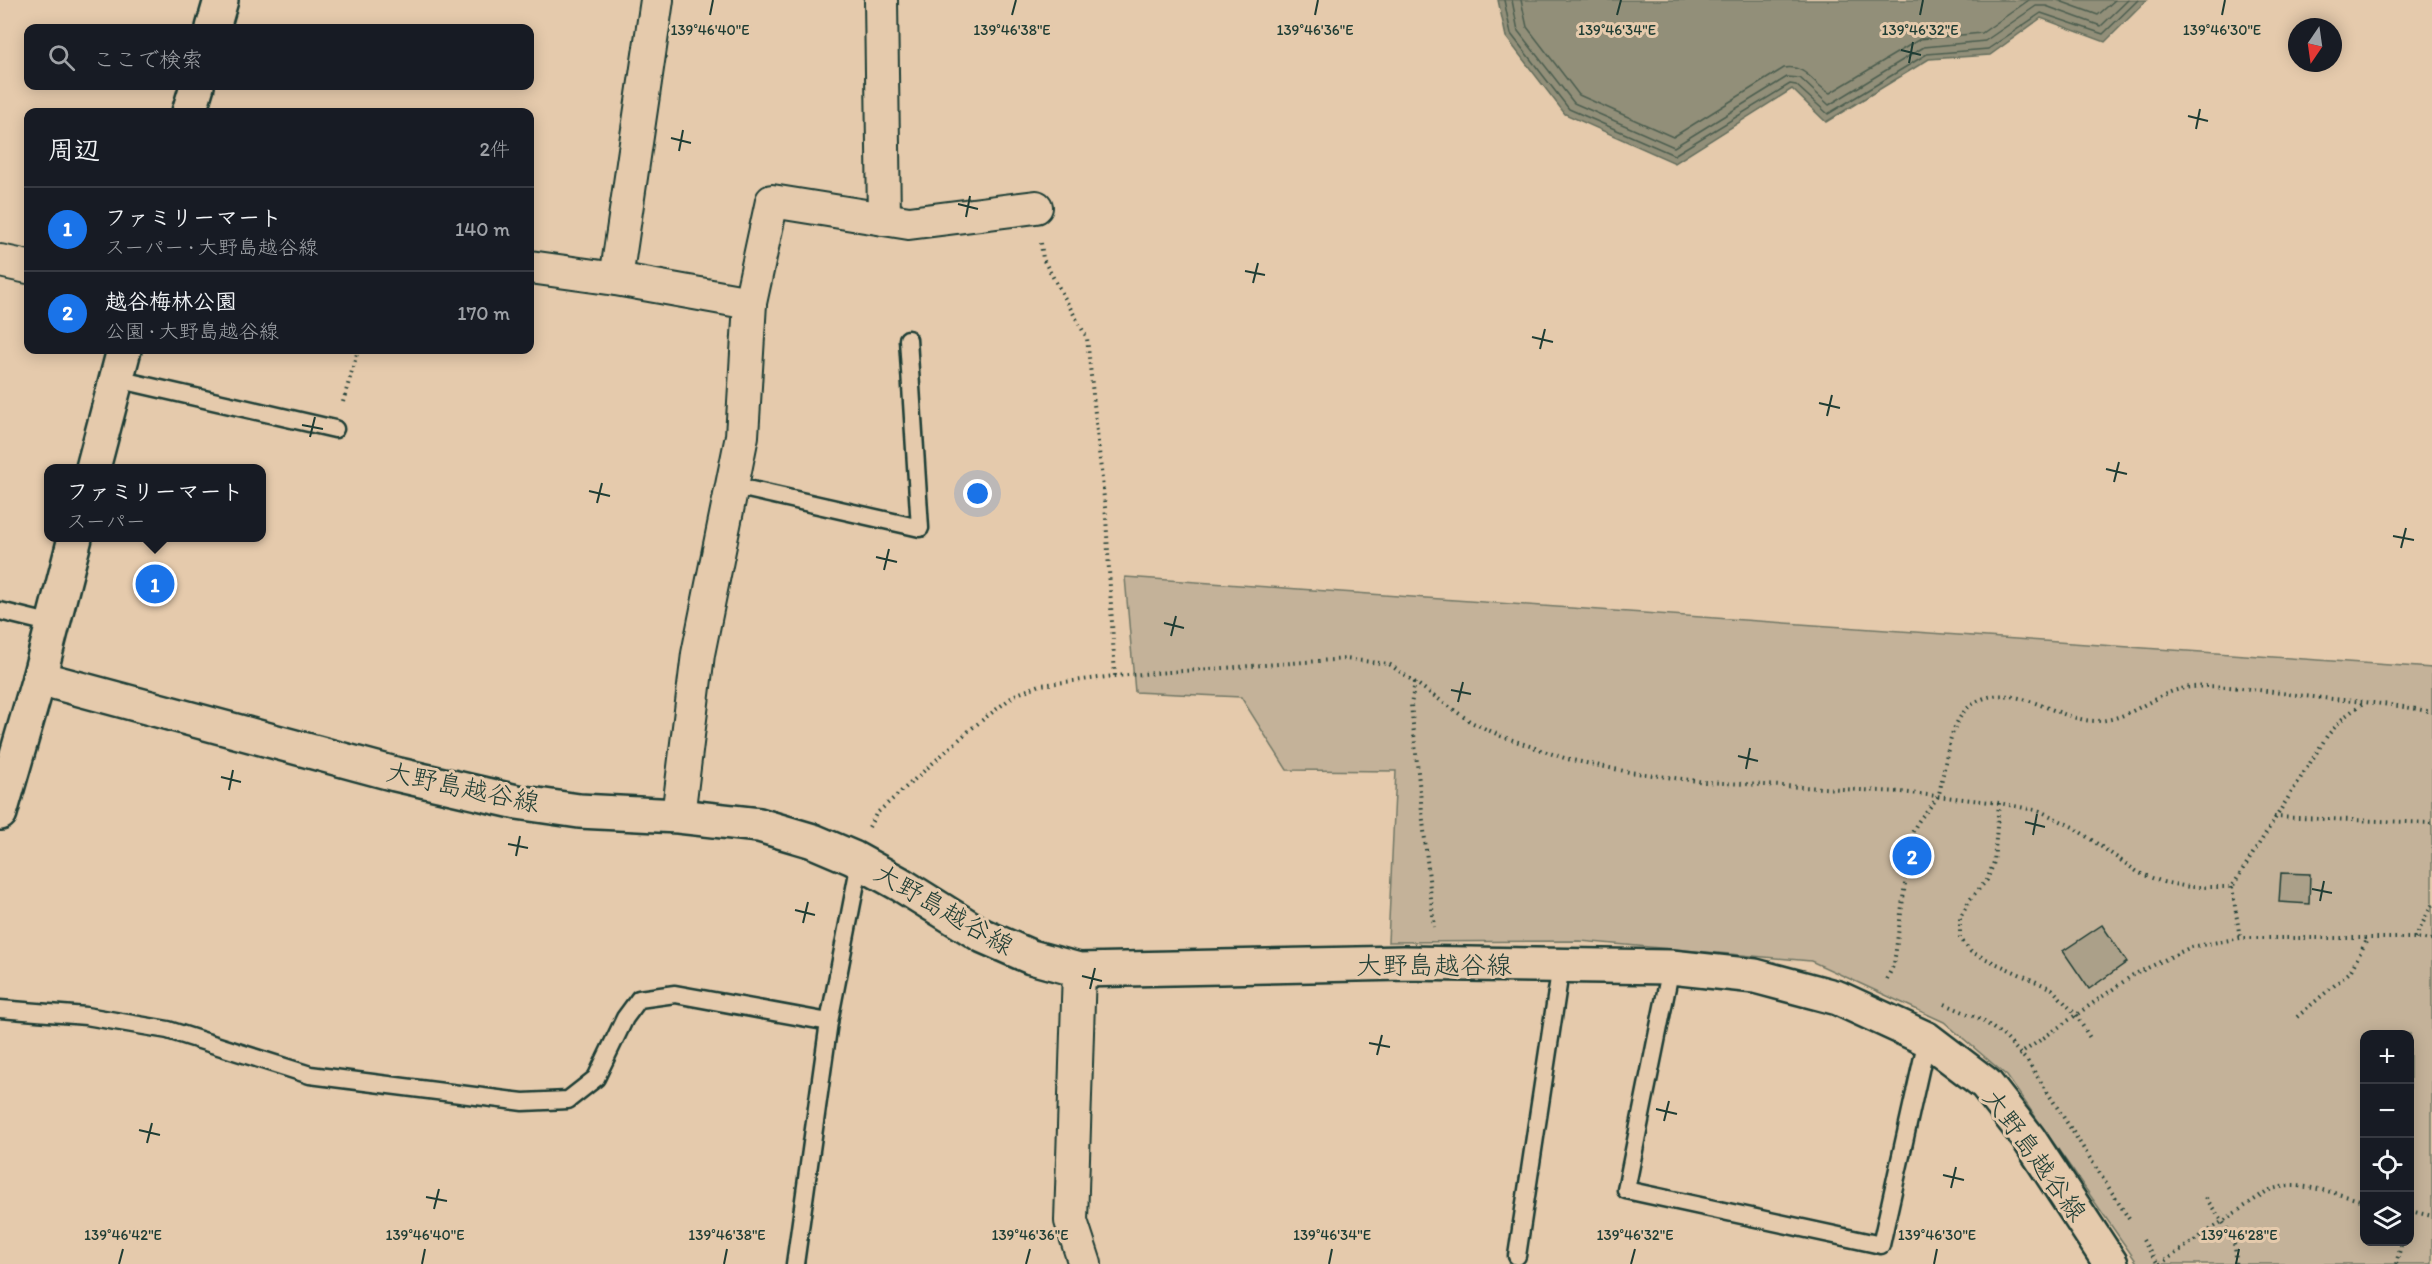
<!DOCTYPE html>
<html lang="ja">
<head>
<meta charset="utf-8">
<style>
  body { margin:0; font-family:Itim,"Klee One",sans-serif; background:#242831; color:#f1f3f6 }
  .controls { position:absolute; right:18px; bottom:18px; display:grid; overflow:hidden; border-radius:12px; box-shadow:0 3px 15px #0003 }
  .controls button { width:54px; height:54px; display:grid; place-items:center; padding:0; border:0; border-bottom:2px solid #363941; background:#171b24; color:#f1f3f6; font:30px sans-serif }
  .compass { position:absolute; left:2288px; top:18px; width:54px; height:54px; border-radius:50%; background:#171b24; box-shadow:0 3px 15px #0003; rotate:193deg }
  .you { position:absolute; left:978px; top:494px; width:21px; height:21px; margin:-15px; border:4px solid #fff; border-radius:50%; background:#1a73e8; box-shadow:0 0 0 9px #1a73e833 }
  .badge { display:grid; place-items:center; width:39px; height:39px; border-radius:50%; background:#1a73e8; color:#fff; font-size:20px; font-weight:700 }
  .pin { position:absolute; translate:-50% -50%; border:3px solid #fff; box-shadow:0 2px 6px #0006 }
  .popup { position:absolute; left:44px; top:464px; width:222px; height:78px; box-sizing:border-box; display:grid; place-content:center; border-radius:12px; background:#171b24; filter:drop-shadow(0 2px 4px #0005); font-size:20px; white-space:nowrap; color:#9ea1a6 }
  .popup b { font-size:22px; color:#f1f3f6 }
  .popup::after { content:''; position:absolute; left:50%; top:100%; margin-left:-12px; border:12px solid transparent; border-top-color:#171b24 }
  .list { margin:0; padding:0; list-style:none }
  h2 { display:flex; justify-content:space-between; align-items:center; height:78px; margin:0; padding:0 24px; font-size:26px }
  h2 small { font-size:20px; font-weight:400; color:#9ea1a6 }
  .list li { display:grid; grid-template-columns:39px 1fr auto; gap:18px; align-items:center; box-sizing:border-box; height:84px; padding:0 24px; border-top:2px solid #363941 }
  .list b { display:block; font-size:22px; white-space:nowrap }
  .list p { margin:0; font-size:20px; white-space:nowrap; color:#9ea1a6 }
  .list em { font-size:20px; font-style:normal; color:#9ea1a6 }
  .icon { flex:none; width:33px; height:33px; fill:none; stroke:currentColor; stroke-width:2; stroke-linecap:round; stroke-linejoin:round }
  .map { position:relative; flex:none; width:2432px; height:1264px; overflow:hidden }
  .search { position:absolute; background:#171b24; box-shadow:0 3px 15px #0003; left:24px; top:24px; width:510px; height:66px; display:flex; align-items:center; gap:15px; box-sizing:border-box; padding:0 21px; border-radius:12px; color:#9ea1a6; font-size:22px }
  .panel { position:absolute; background:#171b24; box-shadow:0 3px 15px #0003; left:24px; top:108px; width:510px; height:246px; border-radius:12px }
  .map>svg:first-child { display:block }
</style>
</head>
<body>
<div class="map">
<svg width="2432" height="1264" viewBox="0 0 2432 1264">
  <rect width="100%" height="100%" fill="#e5caac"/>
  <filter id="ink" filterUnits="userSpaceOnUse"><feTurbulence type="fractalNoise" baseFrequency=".0167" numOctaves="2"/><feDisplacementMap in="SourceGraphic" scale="12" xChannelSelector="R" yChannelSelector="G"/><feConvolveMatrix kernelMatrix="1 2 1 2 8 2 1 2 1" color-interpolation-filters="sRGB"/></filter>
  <g filter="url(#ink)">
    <path fill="#c4b299" stroke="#727866" stroke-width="1.5" fill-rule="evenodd" d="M1125,577L2432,668V1264H2138L2007,1076L1944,1022L1811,961L1580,941L1388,942L1396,771L1287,770L1241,697L1135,692ZM2364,1034H2410V1242H2364Z"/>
    <polygon fill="#928f79" stroke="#646e5d" stroke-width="1.5" points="1498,0 2147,0 2105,42 2041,18 1990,55 1929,59 1826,122 1792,89 1675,163 1565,114 1506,37"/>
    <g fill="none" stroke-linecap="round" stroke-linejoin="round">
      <g stroke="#4d5e50" stroke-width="1.5">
        <polyline points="1504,0 1511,34 1569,109 1674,155 1790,84 1796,85 1828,114 1927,54 1988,49 2041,13 2103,34 2138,0"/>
        <polyline points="1512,0 1518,31 1574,103 1674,147 1787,77 1800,78 1829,105 1924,47 1985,41 2036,6 2046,6 2101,26 2128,0"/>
        <path d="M1521,0L1527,27L1579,95L1673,137L1784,68C1807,64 1813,85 1830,93L1920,39L1982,33L2029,0"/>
        <polyline points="2057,0 2098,15 2115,0"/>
      </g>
    </g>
    <g fill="#aba089" stroke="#1f3d34" stroke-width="1.5">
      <polygon points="2281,873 2310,874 2309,904 2279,902"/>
      <polygon points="2102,925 2127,962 2089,989 2063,951"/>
    </g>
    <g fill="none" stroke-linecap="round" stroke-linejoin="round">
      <g stroke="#1f3d34" stroke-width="21">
        <g id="service">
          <polyline points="117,379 335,429"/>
          <polyline points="734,486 920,528 908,339"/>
          <polyline points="0,611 53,624"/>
          <polyline points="1671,967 1626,1190 1881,1245 1927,1039"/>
          <polyline points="0,1009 86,1016 168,1030 310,1075 523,1102 568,1100 596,1078 625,1018 639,999 675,994 829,1022"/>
          <polyline points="1517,1256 1561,965"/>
          <polyline points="795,1264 829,1022 860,862"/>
        </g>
      </g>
      <g stroke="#1f3d34" stroke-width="36">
        <g id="minor">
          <polyline points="881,0 884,219"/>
          <polyline points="0,261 28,267"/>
          <polyline points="530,267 616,279 750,303"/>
          <polyline points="616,279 657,0"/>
          <polyline points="678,816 698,654 742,436 750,303 772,201 909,223 1036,207"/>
          <polyline points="1079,970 1071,1221 1085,1264"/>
        </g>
      </g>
      <g stroke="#1f3d34" stroke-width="38">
        <polyline id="tertiary" points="0,813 39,678"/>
      </g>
      <g stroke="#1f3d34" stroke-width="38">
        <g id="secondary">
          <polyline points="213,28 221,0"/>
          <polyline points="189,112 197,86"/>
          <polyline points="93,468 124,350"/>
          <polyline points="75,538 39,678 395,774 517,802 579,811 678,816 759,825 813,841 853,858 900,884 983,936 1031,957 1079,970 1404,963 1671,967 1755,976 1838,998 1927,1039 1986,1084 2029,1139 2111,1264"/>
        </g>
      </g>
      <g stroke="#1f3d34" stroke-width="4" stroke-dasharray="1.5 4.5" stroke-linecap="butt">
        <polyline points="1041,243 1043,259 1087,338 1106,517 1115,676"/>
        <polyline points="343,402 358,350"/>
        <polyline points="1415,682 1411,705 1434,927"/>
        <polyline points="1999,803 1994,862 1987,880 1970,899 1960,917 1960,938 1971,952 2052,989 2076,1015 2090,1038"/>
        <polyline points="2274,817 2432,823"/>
        <polyline points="869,827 876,814 972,728 1015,695 1040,685 1115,676 1346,659 1389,664 1471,722 1501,736 1567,759 1629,772 1705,782 1901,792 1999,803 2040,811 2073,827 2139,873 2163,882 2189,887 2232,887 2327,736 2344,717 2363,703"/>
        <polyline points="2232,887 2240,938"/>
        <polyline points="2415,938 2432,905"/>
        <path d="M1887,979L1894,964L1912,833C1920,815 1929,811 1938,796C1941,790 1941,780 1943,774C1948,749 1952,715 1976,702C2014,680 2056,720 2095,721C2132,721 2156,690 2192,687C2229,684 2269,692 2305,696C2347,701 2390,703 2432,712"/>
        <polyline points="1945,1004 1982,1020 2005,1037 2028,1062 2129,1219"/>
        <polyline points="2297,1017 2350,972 2368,938"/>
        <polyline points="2019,1055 2133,975 2191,947 2240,938 2415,938 2432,940"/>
        <path d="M2206,1198C2219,1219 2240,1238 2235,1264"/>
        <polyline points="2410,1211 2432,1216"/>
        <polyline points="2143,1240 2158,1264"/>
        <path d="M2160,1264L2267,1191C2297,1178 2334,1194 2364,1201"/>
        <polyline points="2396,1264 2402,1242"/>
      </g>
      <use href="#service" stroke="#e5caac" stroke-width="16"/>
      <use href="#minor" stroke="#e5caac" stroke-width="32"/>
      <use href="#tertiary" stroke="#e5caac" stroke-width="33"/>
      <use href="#secondary" stroke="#e5caac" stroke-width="33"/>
    </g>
  </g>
  <path fill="none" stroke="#1f3d34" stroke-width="2" d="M710,15L713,0M1012,15L1016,0M1315,15L1318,0M1617,15L1621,0M1920,15L1923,0M2222,15L2225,0M1901,50L1921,55M1909,63L1913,42M2188,116L2208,121M2196,129L2200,109M671,138L691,143M679,151L683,130M958,204L978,209M966,217L970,196M1245,271L1265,275M1253,283L1258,263M1532,337L1553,342M1540,349L1545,329M1819,403L1840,408M1827,416L1832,395M302,425L323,429M310,437L315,417M2106,469L2127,474M2114,482L2119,462M589,491L610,496M597,503L602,483M2393,536L2414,540M2401,548L2406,528M876,557L897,562M884,570L889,549M1164,623L1184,628M1171,636L1176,616M1451,690L1471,694M1458,702L1463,682M1738,756L1758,761M1746,769L1750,748M221,777L241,782M229,790L233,770M2025,822L2045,827M2033,835L2037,814M508,844L528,848M516,856L520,836M2312,889L2332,893M2320,901L2324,881M795,910L815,915M803,923L808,902M1082,976L1102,981M1090,989L1095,968M1369,1043L1390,1047M1377,1055L1382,1035M1656,1109L1677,1114M1664,1121L1669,1101M139,1130L160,1135M147,1143L152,1123M1943,1175L1964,1180M1951,1188L1956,1167M426,1197L447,1201M434,1209L439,1189M119,1264L123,1249M422,1264L425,1249M724,1264L727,1249M1026,1264L1030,1249M1329,1264L1332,1249M1631,1264L1635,1249M1934,1264L1937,1249M2236,1264L2239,1249"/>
  <g text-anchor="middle" stroke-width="6" stroke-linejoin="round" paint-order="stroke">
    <g font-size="26" fill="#1f3d34" stroke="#e5caac">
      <text transform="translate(463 787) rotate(12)" y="9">大野島越谷線</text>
      <text transform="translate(944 909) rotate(30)" y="9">大野島越谷線</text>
      <text x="1434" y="974">大野島越谷線</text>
      <text transform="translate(2035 1155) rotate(54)" y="9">大野島越谷線</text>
    </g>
  </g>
  <g font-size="15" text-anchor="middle" fill="#1f3d34" stroke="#e5caac" stroke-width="6" stroke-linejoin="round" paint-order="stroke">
    <text x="710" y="35">139°46'40"E</text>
    <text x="1617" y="35">139°46'34"E</text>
    <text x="1920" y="35">139°46'32"E</text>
    <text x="1012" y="35">139°46'38"E</text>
    <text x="1315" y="35">139°46'36"E</text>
    <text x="2222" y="35">139°46'30"E</text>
    <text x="123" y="1240">139°46'42"E</text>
    <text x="425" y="1240">139°46'40"E</text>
    <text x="727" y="1240">139°46'38"E</text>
    <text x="1030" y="1240">139°46'36"E</text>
    <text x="1332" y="1240">139°46'34"E</text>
    <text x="1635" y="1240">139°46'32"E</text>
    <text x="1937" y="1240">139°46'30"E</text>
    <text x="2239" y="1240">139°46'28"E</text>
  </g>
</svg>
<div class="controls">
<button>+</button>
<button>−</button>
<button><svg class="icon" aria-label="locate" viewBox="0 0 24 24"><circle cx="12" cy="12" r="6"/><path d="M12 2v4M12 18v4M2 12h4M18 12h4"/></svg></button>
<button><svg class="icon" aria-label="layers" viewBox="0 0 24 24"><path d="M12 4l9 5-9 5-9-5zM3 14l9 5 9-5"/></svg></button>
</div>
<svg class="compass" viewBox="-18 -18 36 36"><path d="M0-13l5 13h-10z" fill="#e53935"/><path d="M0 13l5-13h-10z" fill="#9ea1a6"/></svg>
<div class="you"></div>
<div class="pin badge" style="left:155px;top:584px">1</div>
<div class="popup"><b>ファミリーマート</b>スーパー</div>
<div class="pin badge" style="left:1912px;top:856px">2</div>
<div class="search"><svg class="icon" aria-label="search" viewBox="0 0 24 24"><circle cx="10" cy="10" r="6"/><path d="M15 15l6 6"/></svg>ここで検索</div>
<section class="panel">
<h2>周辺<small>2件</small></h2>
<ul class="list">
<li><span class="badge">1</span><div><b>ファミリーマート</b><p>スーパー · 大野島越谷線</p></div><em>140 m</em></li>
<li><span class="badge">2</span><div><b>越谷梅林公園</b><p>公園 · 大野島越谷線</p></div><em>170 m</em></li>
</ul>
</section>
</div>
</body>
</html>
